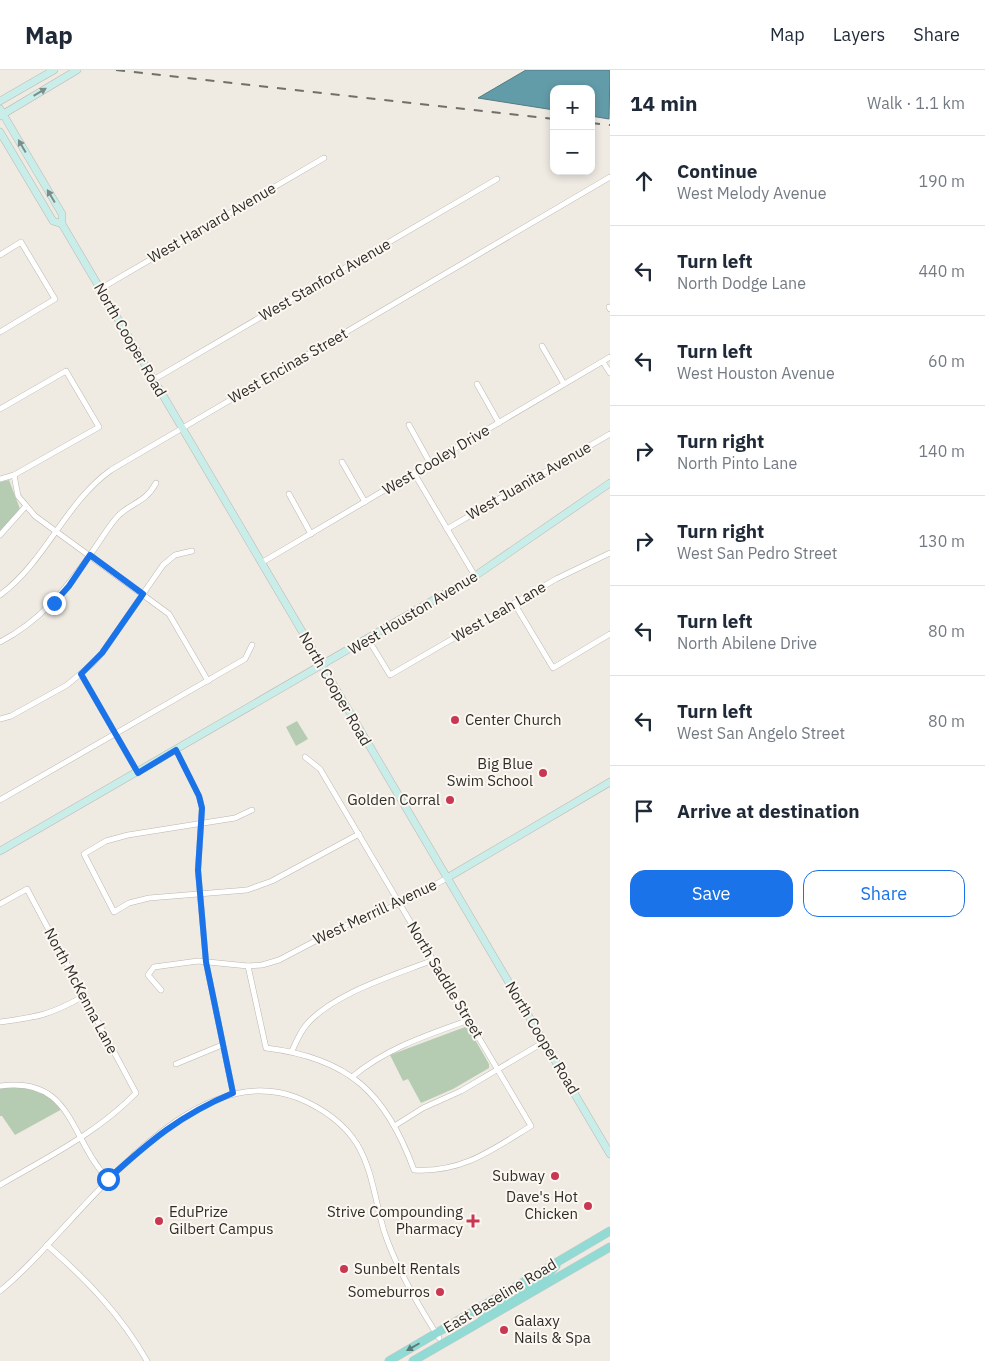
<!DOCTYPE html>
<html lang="en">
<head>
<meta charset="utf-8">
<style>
  body { margin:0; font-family:"IBM Plex Sans",sans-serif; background:#f6f6f7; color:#1f2937 }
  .controls { position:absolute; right:15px; top:15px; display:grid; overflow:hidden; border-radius:10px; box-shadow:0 2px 8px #0003 }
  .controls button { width:45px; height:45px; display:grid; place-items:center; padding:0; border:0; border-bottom:1px solid #e0e1e3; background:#fff; color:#1f2937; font:25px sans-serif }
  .stop { position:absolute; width:15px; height:15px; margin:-11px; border:4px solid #1a73e8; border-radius:50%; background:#fff }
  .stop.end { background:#1a73e8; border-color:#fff; box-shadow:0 1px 5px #0008 }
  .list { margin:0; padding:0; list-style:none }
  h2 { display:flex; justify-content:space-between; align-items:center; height:65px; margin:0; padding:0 20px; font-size:21px }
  h2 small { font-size:16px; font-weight:400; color:#747a83 }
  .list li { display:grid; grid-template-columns:32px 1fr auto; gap:15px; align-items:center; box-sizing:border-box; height:90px; padding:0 20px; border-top:1px solid #e0e1e3 }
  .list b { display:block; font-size:19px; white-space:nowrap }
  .list p { margin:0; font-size:16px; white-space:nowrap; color:#747a83 }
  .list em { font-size:16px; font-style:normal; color:#747a83 }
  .actions { display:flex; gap:10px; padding:15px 20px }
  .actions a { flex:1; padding:11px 0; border:1px solid #1a73e8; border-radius:15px; text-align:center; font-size:18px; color:#1a73e8 }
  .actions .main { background:#1a73e8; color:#fff }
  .icon { flex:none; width:28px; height:28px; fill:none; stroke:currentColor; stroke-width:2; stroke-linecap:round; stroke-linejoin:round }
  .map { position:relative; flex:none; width:610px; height:1291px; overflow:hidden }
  header { display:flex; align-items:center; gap:30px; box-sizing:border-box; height:70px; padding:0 25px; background:#fff; border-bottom:1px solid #e0e1e3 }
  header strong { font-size:24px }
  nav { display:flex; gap:28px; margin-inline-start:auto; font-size:18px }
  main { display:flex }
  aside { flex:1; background:#fff }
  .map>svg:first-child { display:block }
</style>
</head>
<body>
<header>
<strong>Map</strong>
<nav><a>Map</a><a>Layers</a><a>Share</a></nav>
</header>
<main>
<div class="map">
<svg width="610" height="1291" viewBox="0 0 610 1291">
  <rect width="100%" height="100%" fill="#efebe3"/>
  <g fill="#b5ccb3">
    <polygon points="9,410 20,439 0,462 0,412"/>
    <polygon points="297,651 308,669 296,676 286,657"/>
    <polygon points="465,957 469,959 489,994 489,998 453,1019 421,1033 408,1009 403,1011 390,985"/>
    <polygon points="0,1016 42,1019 64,1038 15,1065 2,1046 0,1046"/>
  </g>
  <polygon fill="#639ca9" stroke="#537b83" points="526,0 610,0 609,49 591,46 591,19 554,19 554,40 478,28"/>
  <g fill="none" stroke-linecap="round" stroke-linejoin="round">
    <g stroke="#bbb7b0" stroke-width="6">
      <g id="street">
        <polyline points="0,185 21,172 55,229 0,262"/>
        <polyline points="100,219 324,88"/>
        <polyline points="609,237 610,239"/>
        <polyline points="542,276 564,314"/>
        <polyline points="603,292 610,303"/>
        <polyline points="153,310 497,109"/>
        <polyline points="477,314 499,353"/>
        <polyline points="0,339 66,301 99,357 14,405 0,409"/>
        <polyline points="409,355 430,393"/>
        <polyline points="342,392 365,432"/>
        <polyline points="414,403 475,506"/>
        <polyline points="14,405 18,426 35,446 169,544 208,611"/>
        <polyline points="289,424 311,464"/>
        <polyline points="447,459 610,364"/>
        <polyline points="0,465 25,437"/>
        <polyline points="261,493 610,287"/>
        <path d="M0,525C46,491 65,433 111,400L610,107"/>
        <polyline points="514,533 553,598 610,564"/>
        <polyline points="368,569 390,605 556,509 610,483"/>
        <path d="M0,572C41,551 66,519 92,482C101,470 109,455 119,445C134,431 145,433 156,413"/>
        <polyline points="81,604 138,703"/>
        <polyline points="0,649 11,646 67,615 92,594 102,583 163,495 175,485 192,481"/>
        <polyline points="176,680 199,726 202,738 198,800 206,892 233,1023"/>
        <polyline points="0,730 245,589 252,575"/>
        <polyline points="252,740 235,748 128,765 106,771 84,784 114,842 129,833 149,828 247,820 272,811 359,764"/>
        <path d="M0,834L27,819L136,1023C97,1063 48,1087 0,1115"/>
        <path d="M248,896L266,978C349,988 386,1023 414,1100C462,1103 492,1080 531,1056L320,699L305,687"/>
        <polyline points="161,920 148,905 154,897 198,891 248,896 262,895 279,890 340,858 408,830 447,808"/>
        <path d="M0,952C38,947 50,945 84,926"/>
        <path d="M292,981C296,972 300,962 307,954C334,923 395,905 433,890"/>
        <polyline points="176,994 222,975"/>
        <path d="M352,1007C387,978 427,965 469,950"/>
        <path d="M0,1016C73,1006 69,1068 108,1109"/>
        <polyline points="396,1055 423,1038 461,1021 544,972"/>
        <path d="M47,1175C87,1210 121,1245 147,1291"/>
        <path d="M0,1221C76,1160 183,983 298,1028C322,1038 343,1052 357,1074C373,1101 375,1131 384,1161C396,1198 418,1235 439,1268"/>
      </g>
    </g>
    <g stroke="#bbb7b0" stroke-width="8">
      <g id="secondary">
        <polyline points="0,31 54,0"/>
        <polyline points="0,39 62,144 62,154 610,1084"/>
        <polyline points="0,46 77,0"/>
        <polyline points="0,62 53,151 62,154"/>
        <polyline points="0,781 475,506 610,413"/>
        <polyline points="447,808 610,712"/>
      </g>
    </g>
    <g stroke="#c9c8c8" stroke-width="9">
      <g id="primary">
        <polyline points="513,1233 511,1229 514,1225 547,1205 556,1196"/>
        <polyline points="482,1248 491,1238 506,1228 506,1222"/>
        <polyline points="389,1291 610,1161"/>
        <polyline points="413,1291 610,1177"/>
      </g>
    </g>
    <use href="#street" stroke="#fff" stroke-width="5"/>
    <use href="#secondary" stroke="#c9ede9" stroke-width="7"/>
    <use href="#primary" stroke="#92dad4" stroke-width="8"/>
    <g stroke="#716f6b" stroke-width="2" stroke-dasharray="9 9" stroke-linecap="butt">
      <polyline points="116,0 554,49"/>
      <polyline points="591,53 610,55"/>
    </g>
  </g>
  <defs><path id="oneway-solid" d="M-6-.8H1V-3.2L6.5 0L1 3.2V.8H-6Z" transform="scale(1.25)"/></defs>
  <g fill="#7c8d8a">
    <use href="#oneway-solid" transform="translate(40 22) rotate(-31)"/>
    <use href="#oneway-solid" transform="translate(22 76) rotate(-120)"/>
    <use href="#oneway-solid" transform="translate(51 126) rotate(-121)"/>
  </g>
  <use fill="#5b7b76" href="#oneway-solid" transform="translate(413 1277) rotate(150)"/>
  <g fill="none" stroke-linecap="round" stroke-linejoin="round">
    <path stroke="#1a73e8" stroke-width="6" d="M54,533L69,516L90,485L143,524L102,583L81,604L138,703L176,680L199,726L202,738L198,800L206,892L233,1023C180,1045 150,1071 108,1109"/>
  </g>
  <g fill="#c83852" stroke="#fcf8f1" stroke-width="2">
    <circle cx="455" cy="650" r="5"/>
    <circle cx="543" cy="703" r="5"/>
    <circle cx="450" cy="730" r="5"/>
    <circle cx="555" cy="1106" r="5"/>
    <circle cx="588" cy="1136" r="5"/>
    <circle cx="159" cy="1151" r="5"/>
    <path d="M470.5 1143.5h5v5h5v5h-5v5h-5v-5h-5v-5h5z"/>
    <circle cx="344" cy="1199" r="5"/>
    <circle cx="440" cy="1222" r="5"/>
    <circle cx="504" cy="1260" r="5"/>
  </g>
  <g text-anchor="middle" stroke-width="4" stroke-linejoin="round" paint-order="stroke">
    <g font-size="15" fill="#2e2d2a" stroke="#fcf8f1">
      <text transform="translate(212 153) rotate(-30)" y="5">West Harvard Avenue</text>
      <text transform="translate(325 210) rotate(-30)" y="5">West Stanford Avenue</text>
      <text transform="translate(130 270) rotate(60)" y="5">North Cooper Road</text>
      <text transform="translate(288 296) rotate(-30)" y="5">West Encinas Street</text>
      <text transform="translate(436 390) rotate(-31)" y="5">West Cooley Drive</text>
      <text transform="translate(529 411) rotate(-30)" y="5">West Juanita Avenue</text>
      <text transform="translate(499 542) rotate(-30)" y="5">West Leah Lane</text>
      <text transform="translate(413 543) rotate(-31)" y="5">West Houston Avenue</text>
      <text transform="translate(335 619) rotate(60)" y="5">North Cooper Road</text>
      <text transform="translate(375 842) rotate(-25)" y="5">West Merrill Avenue</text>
      <text transform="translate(445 910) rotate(59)" y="5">North Saddle Street</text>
      <text transform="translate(81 921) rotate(62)" y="5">North McKenna Lane</text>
      <text transform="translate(542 968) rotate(59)" y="5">North Cooper Road</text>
      <text transform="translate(500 1226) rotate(-31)" y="5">East Baseline Road</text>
    </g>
    <g font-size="15" fill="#2e2d2a" stroke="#fcf8f1" text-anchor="end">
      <text x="465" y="655" text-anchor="start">Center Church</text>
      <text x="533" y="699">Big Blue<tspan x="533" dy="17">Swim School</tspan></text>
      <text x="440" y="735">Golden Corral</text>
      <text x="545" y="1111">Subway</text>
      <text x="578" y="1132">Dave's Hot<tspan x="578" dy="17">Chicken</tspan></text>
      <text x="169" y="1147" text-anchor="start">EduPrize<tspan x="169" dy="17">Gilbert Campus</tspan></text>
      <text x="463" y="1147">Strive Compounding<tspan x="463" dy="17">Pharmacy</tspan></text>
      <text x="354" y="1204" text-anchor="start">Sunbelt Rentals</text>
      <text x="430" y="1227">Someburros</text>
      <text x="514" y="1256" text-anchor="start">Galaxy<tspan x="514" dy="17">Nails &amp; Spa</tspan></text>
    </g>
  </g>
</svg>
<div class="controls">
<button>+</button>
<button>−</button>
</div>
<div class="stop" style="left:108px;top:1109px"></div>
<div class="stop end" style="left:54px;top:533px"></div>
</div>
<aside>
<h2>14 min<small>Walk · 1.1 km</small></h2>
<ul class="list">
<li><svg class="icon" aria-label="ahead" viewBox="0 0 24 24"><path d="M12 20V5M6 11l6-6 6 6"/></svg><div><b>Continue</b><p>West Melody Avenue</p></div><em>190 m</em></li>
<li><svg class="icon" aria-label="left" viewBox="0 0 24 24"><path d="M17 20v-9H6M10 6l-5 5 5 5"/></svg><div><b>Turn left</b><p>North Dodge Lane</p></div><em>440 m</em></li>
<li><svg class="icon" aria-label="left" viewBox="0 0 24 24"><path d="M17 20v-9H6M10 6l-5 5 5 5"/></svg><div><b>Turn left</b><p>West Houston Avenue</p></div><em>60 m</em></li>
<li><svg class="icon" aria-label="right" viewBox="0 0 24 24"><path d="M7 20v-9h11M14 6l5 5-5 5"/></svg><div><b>Turn right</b><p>North Pinto Lane</p></div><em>140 m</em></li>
<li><svg class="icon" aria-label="right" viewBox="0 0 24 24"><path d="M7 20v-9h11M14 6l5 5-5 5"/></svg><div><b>Turn right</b><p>West San Pedro Street</p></div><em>130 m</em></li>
<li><svg class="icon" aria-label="left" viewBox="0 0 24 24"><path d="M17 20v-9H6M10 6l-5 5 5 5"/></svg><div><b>Turn left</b><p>North Abilene Drive</p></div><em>80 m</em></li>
<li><svg class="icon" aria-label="left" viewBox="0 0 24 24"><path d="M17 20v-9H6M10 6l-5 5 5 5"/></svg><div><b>Turn left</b><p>West San Angelo Street</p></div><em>80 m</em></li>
<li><svg class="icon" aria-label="arrive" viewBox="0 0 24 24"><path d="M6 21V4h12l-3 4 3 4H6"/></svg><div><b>Arrive at destination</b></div></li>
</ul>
<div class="actions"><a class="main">Save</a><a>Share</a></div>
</aside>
</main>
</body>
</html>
